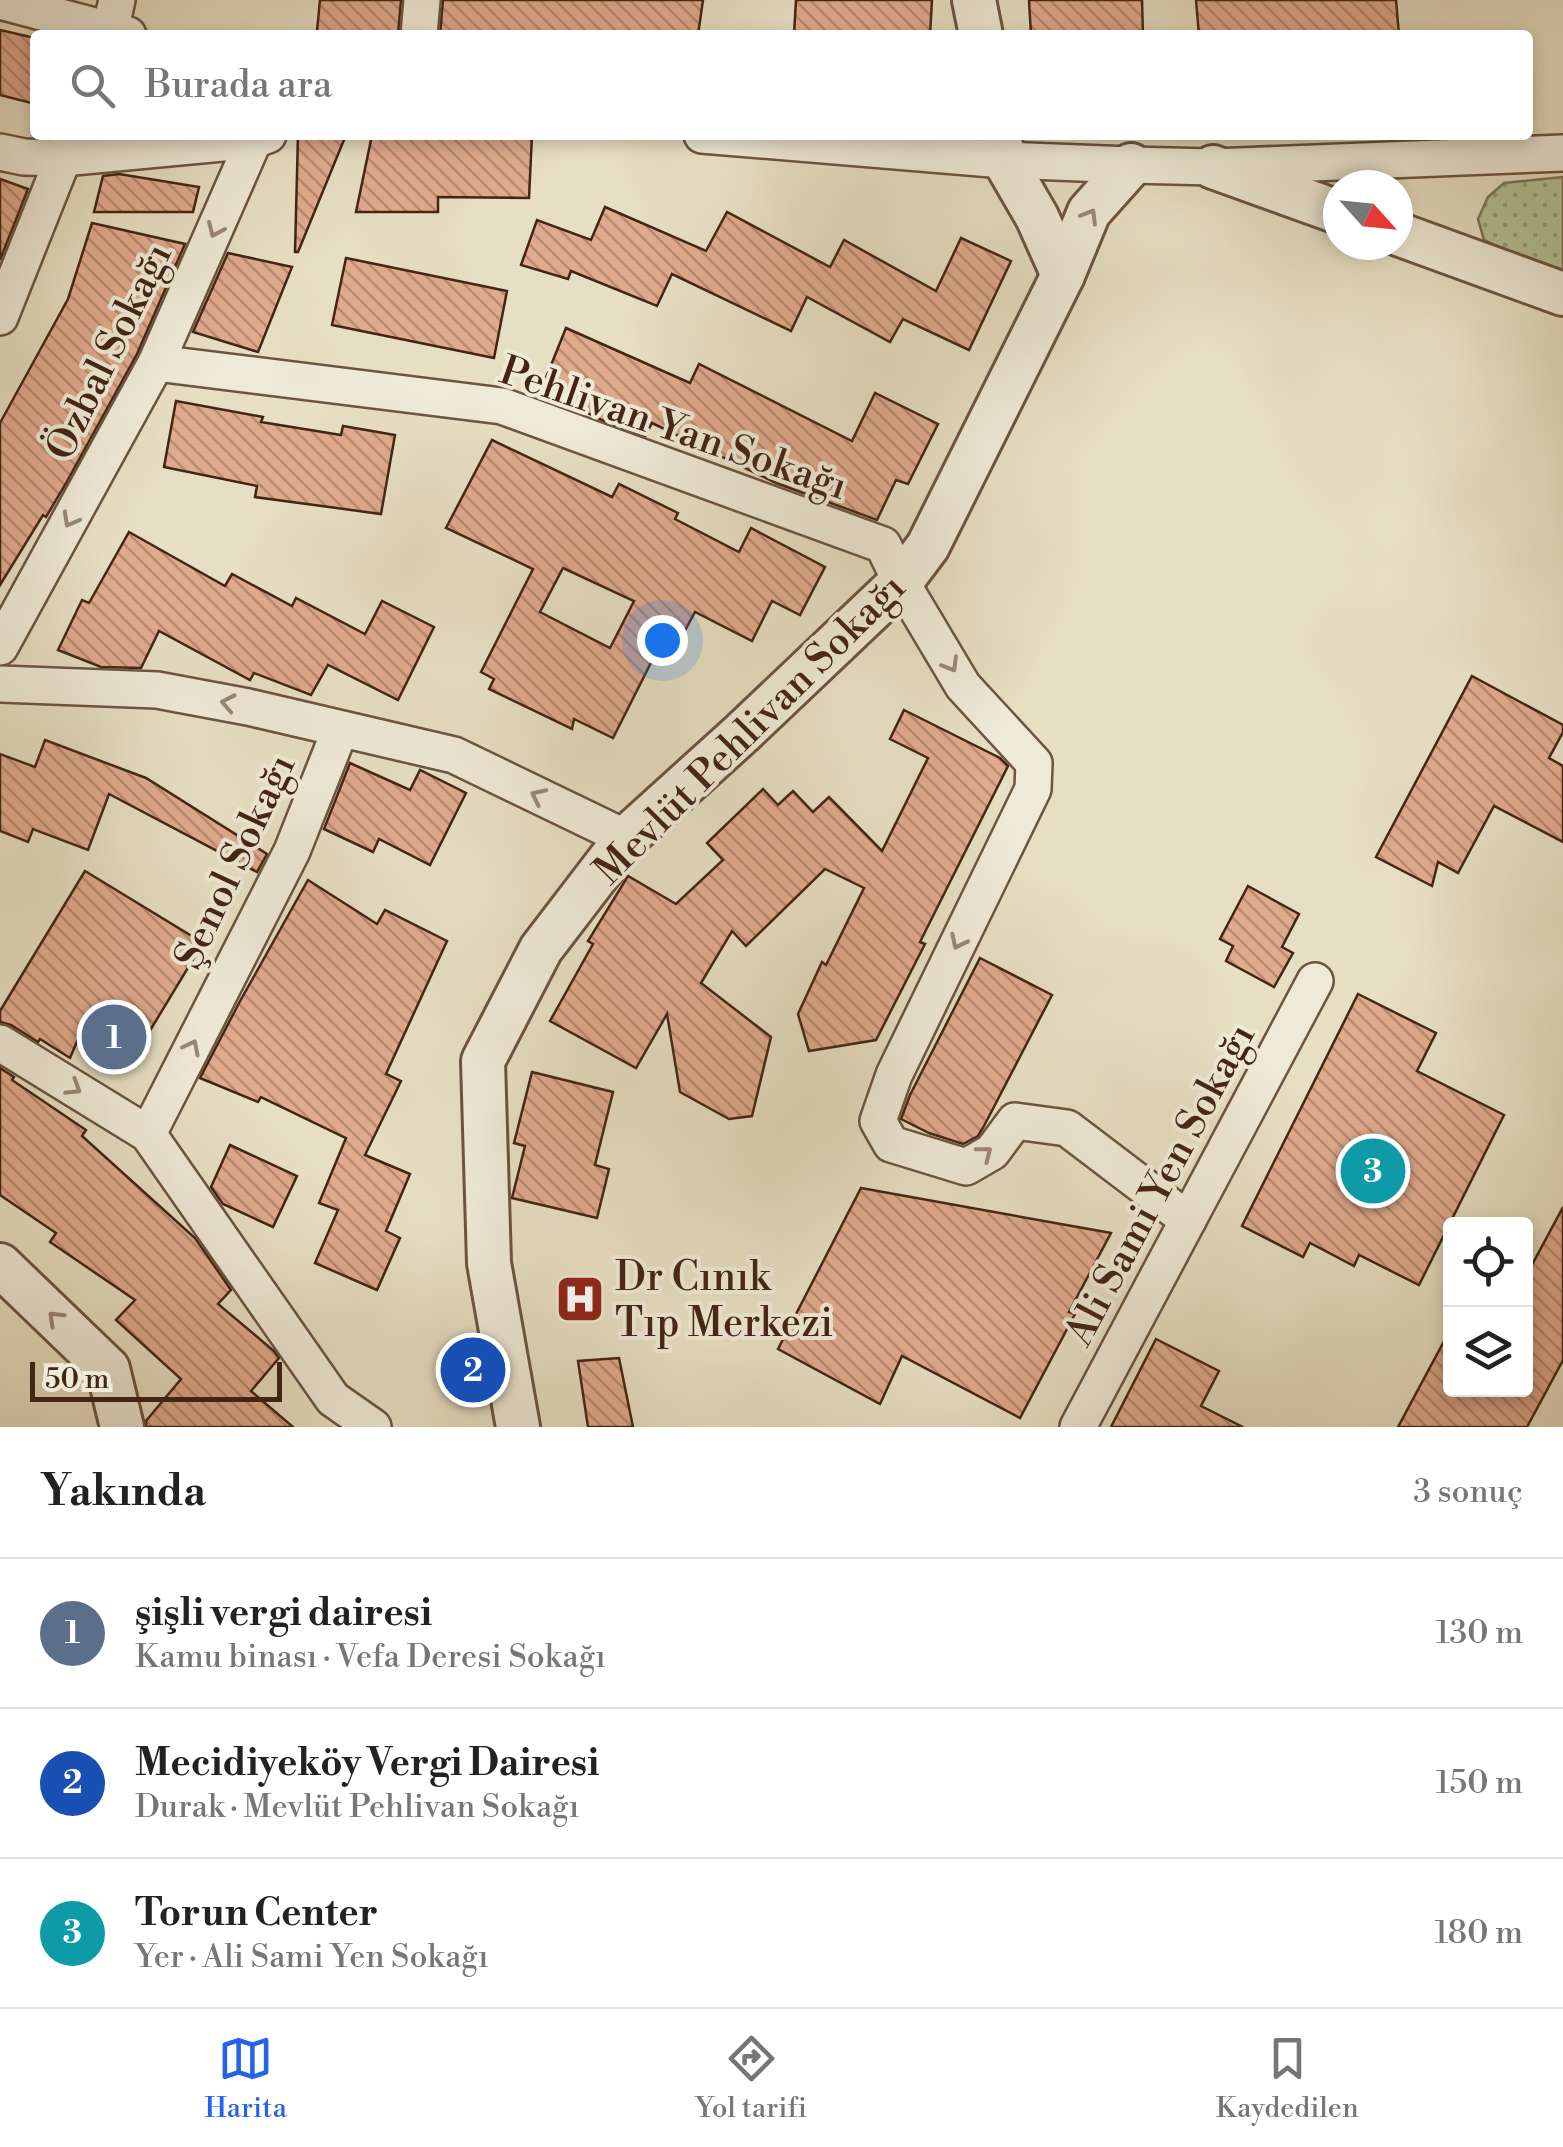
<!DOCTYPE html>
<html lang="tr">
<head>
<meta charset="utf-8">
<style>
  body { margin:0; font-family:"Libre Bodoni",serif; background:#f6f6f6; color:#222 }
  .controls { position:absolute; right:30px; bottom:30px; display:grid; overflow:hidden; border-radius:10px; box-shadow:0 5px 15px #0003 }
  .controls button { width:90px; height:90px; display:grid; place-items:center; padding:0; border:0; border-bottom:2px solid #e0e0e0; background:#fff; color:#222; font:50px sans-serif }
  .compass { position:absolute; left:1323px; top:170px; width:90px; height:90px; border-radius:50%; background:#fff; box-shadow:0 5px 15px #0003; rotate:117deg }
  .scale { position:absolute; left:30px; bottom:25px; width:252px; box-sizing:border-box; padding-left:10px; border:5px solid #432514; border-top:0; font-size:28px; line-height:35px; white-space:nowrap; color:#432514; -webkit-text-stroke:8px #efead8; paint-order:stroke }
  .you { position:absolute; left:662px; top:640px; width:35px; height:35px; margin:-25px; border:8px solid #fff; border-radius:50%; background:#1a73e8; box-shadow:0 0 0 15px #1a73e833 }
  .badge { display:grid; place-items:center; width:65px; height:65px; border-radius:50%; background:#2563eb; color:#fff; font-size:32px; font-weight:700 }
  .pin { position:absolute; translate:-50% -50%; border:5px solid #fff; box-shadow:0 2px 10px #0006 }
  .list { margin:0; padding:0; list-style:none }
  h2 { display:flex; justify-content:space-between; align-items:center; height:130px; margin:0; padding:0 40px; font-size:42px }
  h2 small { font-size:32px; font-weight:400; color:#767676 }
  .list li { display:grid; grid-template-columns:65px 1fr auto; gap:30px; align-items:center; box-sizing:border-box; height:150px; padding:0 40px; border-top:2px solid #e0e0e0 }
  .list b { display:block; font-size:38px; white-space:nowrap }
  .list p { margin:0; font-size:32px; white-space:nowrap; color:#767676 }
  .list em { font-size:32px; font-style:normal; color:#767676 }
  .icon { flex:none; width:55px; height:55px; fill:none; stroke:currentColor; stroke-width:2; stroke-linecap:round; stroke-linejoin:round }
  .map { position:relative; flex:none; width:1563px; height:1427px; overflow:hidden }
  .search { position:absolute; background:#fff; box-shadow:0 5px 15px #0003; left:30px; right:30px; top:30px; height:110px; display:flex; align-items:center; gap:25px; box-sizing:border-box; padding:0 35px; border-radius:10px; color:#767676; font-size:38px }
  .sheet { height:580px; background:#fff }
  nav { display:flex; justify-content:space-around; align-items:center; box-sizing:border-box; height:140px; border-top:2px solid #e0e0e0; background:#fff; font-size:28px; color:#767676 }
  nav a { display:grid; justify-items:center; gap:5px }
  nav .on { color:#2563eb }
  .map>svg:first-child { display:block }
</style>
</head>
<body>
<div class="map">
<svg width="1563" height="1427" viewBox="0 0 1563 1427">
  <defs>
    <pattern id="grass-dots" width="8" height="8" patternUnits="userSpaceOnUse" patternTransform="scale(2.5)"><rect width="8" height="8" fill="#b2c296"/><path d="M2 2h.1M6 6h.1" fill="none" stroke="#929d79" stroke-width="1.8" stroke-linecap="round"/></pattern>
    <pattern id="building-back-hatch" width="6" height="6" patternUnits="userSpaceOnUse" patternTransform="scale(2.5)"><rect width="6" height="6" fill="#e0aa8d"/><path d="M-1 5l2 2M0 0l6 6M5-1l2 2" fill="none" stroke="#b78a72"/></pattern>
  </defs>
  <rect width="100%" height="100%" fill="#e7dfc3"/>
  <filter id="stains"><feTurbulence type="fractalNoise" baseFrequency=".002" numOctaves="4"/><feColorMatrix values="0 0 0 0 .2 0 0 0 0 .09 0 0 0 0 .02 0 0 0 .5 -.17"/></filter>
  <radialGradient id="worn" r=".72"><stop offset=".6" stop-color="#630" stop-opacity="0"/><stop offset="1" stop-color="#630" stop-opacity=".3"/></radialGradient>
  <polygon fill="url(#grass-dots)" stroke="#7a7455" stroke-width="2.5" points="1563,177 1563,277 1484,240 1478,219 1488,197 1504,183"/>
  <g fill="url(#building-back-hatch)" stroke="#432514" stroke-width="2.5" fill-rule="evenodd">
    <polygon points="320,0 401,0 398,35 341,35 317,31"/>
    <polygon points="443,0 703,0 698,35 440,35"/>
    <polygon points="796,0 932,0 930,35 794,35"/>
    <polygon points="1029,0 1142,0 1143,35 1031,35"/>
    <polygon points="1196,0 1396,0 1399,35 1199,35"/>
    <polygon points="0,30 35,38 35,104 0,95"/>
    <polygon points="298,135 346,135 298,252 295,252"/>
    <polygon points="372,135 532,135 529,198 438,197 438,212 356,212"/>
    <polygon points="119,174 199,187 193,212 94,212 103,176"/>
    <polygon points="0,179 28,189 0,260"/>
    <polygon points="605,207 706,251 727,212 830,267 844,240 936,291 961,238 1011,261 969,350 903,319 890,342 807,297 791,331 672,274 657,306 571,271 568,279 521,265 537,220 591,240"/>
    <polygon points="92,223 185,244 137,354 65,485 46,517 43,515 0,585 0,423 68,299"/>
    <polygon points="228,253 292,267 258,352 193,332"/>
    <polygon points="346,258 507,291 494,358 332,325"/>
    <polygon points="566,328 690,383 699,364 852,441 875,393 938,424 908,484 896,480 877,520 776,483 652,423 645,436 602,420 541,390"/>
    <polygon points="176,401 263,417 261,422 341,435 343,426 395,435 381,514 255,497 257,486 164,467"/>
    <path d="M492,440L612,497L619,484L678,513L675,519L739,552L751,528L825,567L800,615L772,601L752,641L695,612L682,636L668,629L613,738L574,719L572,729L489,689L494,679L481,672L533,569L446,528ZM563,568L634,601L610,648L540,612Z"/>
    <polygon points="129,532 225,586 232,574 292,606 296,598 365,634 382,601 434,627 398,700 328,665 311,695 254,673 250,680 159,631 141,668 101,667 58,650 82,600 89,603"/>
    <polygon points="1472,676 1563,725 1563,732 1549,758 1563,766 1563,842 1494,806 1458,873 1438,862 1432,886 1376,857"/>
    <polygon points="904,710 1000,758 1008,766 920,942 925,944 876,1040 809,1051 798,1014 822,962 826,965 864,888 825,869 746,946 732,931 701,983 771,1037 752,1116 729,1119 680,1092 667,1014 636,1068 550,1021 593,944 588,941 628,876 676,904 723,860 707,843 763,789 778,805 793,791 813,812 829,797 882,851 928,758 890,739"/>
    <polygon points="45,740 146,778 267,854 257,872 109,794 88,850 33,829 28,842 0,831 0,754 35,767"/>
    <polygon points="350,763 410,790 420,770 466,793 430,865 379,839 373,852 324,829"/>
    <polygon points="85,871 203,943 137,1052 82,1030 70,1058 40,1039 38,1042 11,1025 0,1022 0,1011"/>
    <polygon points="308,880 377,924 385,910 447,941 386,1074 401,1081 365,1155 410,1174 386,1231 400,1238 377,1290 315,1263 338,1210 319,1203 346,1138 261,1097 258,1102 200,1078 239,1003"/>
    <polygon points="1248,886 1299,914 1282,947 1293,953 1274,987 1226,961 1233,946 1220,939"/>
    <polygon points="980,958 1052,995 984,1126 978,1136 963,1144 929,1133 901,1119 910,1095"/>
    <polygon points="1358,994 1436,1033 1417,1071 1504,1115 1419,1285 1359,1255 1354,1266 1310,1243 1303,1257 1242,1226"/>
    <polygon points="0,1068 14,1077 12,1080 86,1130 82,1136 195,1238 231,1290 218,1304 274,1351 279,1358 251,1391 293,1427 146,1427 146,1421 181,1379 116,1320 135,1300 50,1242 56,1233 0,1195"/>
    <polygon points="532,1072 613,1092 595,1165 609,1169 597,1218 512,1198 525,1146 514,1143"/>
    <polygon points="230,1145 297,1176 273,1227 223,1204 211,1187"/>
    <polygon points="861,1188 1111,1233 1069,1312 1075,1314 1020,1418 902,1356 880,1404 778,1349"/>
    <polygon points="1563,1207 1563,1360 1527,1427 1398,1427 1450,1330 1450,1390 1526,1390 1526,1276"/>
    <polygon points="1156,1339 1219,1371 1201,1406 1243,1427 1111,1427"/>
    <polygon points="619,1358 633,1427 588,1427 578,1361"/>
  </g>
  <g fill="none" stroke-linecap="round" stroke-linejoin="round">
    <g stroke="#6c5440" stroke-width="40">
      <g id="minor">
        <polyline points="0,1 128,35"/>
        <polyline points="109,35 117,0"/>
        <polyline points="419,35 422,0"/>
        <polyline points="702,135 1004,160 1131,165 1213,167 1563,153"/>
        <polyline points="0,152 24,157 63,158 254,140 268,135"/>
        <polyline points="0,317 70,141"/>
        <polyline points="156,363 502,406 883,545 901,582 963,686 1034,763 1033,789 894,1075 878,1121 891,1144 966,1167 992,1152 1015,1121 1067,1128 1188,1220"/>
        <polyline points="0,647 156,363 254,140"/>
        <polyline points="0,684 157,690 248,707 454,755 626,838"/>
        <polyline points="0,1043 148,1134 333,1399 373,1427"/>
        <polyline points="148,1134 292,851 340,730"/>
        <polyline points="1078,1427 1315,981"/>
      </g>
    </g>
    <g stroke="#6c5440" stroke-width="48">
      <g id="tertiary">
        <polyline points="974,0 981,35"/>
        <polyline points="999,135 1004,160 1037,217 1063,275"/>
        <polyline points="1213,167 1338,212"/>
        <polyline points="1398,234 1563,294"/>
        <polyline points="0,1265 108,1369 122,1427"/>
        <polyline points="518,1427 489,1263 483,1061 541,949 626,838 742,733 901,582 928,546 1063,275 1089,212 1131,165"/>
      </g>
    </g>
    <use href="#minor" stroke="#efead8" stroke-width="35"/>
    <use href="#tertiary" stroke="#efead8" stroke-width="42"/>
  </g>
  <defs><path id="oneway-chevron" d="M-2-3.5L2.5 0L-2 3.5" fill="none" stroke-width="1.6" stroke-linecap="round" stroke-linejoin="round" transform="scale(2.5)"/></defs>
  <g stroke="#998876">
    <use href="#oneway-chevron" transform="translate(1090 216) rotate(-59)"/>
    <use href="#oneway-chevron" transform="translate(215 230) rotate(114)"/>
    <use href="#oneway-chevron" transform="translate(70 520) rotate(119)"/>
    <use href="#oneway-chevron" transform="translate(951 665) rotate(59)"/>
    <use href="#oneway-chevron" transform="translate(228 703) rotate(-169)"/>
    <use href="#oneway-chevron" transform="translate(538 796) rotate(-154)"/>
    <use href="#oneway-chevron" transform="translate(958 942) rotate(116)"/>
    <use href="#oneway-chevron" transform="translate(192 1047) rotate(-63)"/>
    <use href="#oneway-chevron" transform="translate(74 1088) rotate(32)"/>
    <use href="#oneway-chevron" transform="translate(985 1153) rotate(-38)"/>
    <use href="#oneway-chevron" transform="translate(55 1318) rotate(-136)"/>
  </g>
  <defs>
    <g id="hospital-square" transform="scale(2.5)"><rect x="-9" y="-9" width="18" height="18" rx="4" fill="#8f2418" stroke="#efead8"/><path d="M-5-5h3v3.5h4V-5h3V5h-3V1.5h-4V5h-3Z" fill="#fff"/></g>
  </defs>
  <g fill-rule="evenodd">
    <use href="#hospital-square" x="580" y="1299"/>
  </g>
  <g text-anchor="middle" stroke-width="8" stroke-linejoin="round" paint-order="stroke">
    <g font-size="40" fill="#432514" stroke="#efead8">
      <text transform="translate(108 351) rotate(-64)" y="14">Özbal Sokağı</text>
      <text transform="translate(674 427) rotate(19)" y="14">Pehlivan Yan Sokağı</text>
      <text transform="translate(749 728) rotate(-45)" y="14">Mevlüt Pehlivan Sokağı</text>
      <text transform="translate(234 861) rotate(-65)" y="14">Şenol Sokağı</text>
      <text transform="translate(1159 1184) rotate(-62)" y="14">Ali Sami Yen Sokağı</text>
    </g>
    <g font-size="40" fill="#432514" stroke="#efead8" text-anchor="start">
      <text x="615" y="1290">Dr Cınık<tspan x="615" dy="46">Tıp Merkezi</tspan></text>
    </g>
  </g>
  <rect width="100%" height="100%" filter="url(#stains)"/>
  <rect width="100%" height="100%" fill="url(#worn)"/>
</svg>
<div class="controls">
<button><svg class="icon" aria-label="locate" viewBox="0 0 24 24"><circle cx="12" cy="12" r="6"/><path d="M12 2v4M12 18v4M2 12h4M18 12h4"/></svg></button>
<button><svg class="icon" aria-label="layers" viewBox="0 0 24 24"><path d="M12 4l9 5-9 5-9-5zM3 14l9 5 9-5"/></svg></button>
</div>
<svg class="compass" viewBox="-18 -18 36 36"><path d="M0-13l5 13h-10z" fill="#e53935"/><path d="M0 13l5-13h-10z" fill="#767676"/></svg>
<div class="scale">50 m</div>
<div class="you"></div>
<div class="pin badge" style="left:114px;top:1037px;background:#5c6f8a">1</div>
<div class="pin badge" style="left:473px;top:1370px;background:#1a4fb4">2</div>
<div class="pin badge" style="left:1373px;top:1171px;background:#0f9aa8">3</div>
<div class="search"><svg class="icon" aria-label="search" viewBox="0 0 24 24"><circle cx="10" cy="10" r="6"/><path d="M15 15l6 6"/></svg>Burada ara</div>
</div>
<section class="sheet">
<h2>Yakında<small>3 sonuç</small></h2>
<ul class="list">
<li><span class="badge" style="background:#5c6f8a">1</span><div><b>şişli vergi dairesi</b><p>Kamu binası · Vefa Deresi Sokağı</p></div><em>130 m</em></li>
<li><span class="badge" style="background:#1a4fb4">2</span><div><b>Mecidiyeköy Vergi Dairesi</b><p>Durak · Mevlüt Pehlivan Sokağı</p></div><em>150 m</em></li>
<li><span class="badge" style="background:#0f9aa8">3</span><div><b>Torun Center</b><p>Yer · Ali Sami Yen Sokağı</p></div><em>180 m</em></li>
</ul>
</section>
<nav>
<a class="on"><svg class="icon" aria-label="map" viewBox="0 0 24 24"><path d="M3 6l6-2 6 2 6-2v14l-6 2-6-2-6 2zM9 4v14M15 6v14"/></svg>Harita</a>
<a><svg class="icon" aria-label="directions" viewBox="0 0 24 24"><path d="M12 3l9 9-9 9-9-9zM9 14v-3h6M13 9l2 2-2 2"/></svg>Yol tarifi</a>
<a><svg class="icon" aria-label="saved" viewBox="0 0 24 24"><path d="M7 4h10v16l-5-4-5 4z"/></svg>Kaydedilen</a>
</nav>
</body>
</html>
